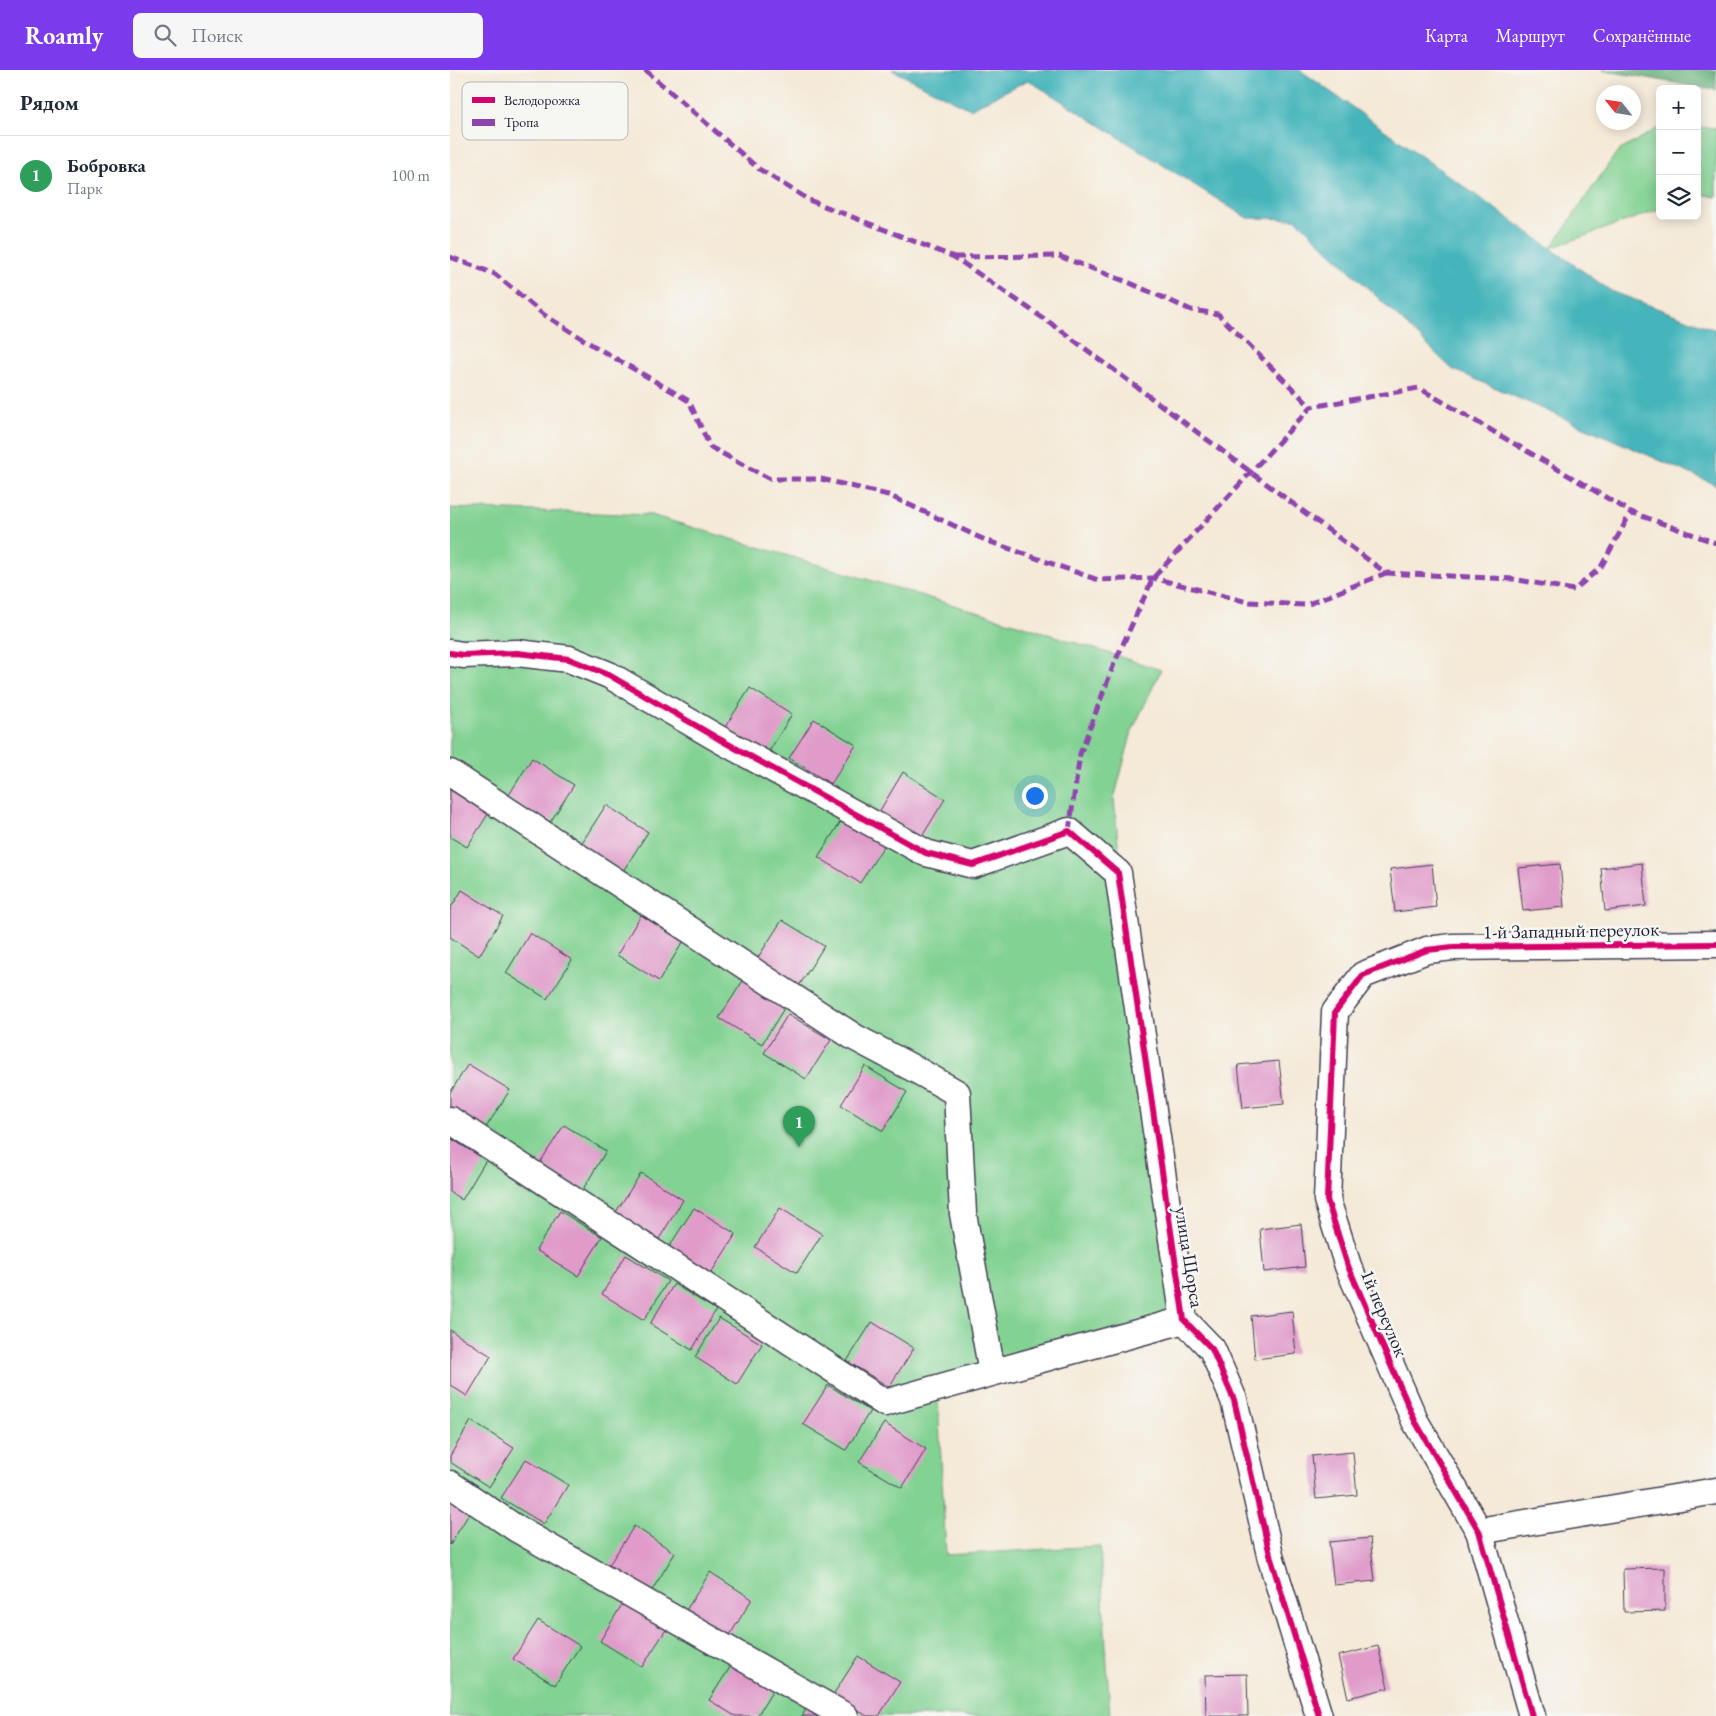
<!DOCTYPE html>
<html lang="ru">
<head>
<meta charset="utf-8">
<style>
  body { margin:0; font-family:"EB Garamond",serif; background:#f6f6f7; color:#1f2937 }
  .controls { position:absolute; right:15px; top:15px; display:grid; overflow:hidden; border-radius:8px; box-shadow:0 2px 12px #0003 }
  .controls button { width:45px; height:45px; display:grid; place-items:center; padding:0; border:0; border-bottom:1px solid #e0e1e3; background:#fff; color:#1f2937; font:25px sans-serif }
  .compass { position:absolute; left:1146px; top:15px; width:45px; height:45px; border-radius:50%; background:#fff; box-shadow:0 2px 12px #0003; rotate:300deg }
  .you { position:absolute; left:584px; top:725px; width:18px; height:18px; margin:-12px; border:4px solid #fff; border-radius:50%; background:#1a73e8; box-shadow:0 0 0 8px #1a73e833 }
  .badge { display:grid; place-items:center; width:32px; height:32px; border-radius:50%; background:#7c3aed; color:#fff; font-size:16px; font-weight:700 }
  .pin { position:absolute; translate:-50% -41px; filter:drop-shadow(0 1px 2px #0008) }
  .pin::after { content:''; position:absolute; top:26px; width:18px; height:15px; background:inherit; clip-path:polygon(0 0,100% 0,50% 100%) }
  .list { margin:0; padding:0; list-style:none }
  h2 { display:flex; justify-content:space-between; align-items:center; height:65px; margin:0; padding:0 20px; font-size:21px }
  h2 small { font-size:16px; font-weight:400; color:#747a83 }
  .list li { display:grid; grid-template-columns:32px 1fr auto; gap:15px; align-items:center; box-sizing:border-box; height:80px; padding:0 20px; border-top:1px solid #e0e1e3 }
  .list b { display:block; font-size:19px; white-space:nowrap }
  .list p { margin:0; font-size:16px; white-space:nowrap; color:#747a83 }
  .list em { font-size:16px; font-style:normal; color:#747a83 }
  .icon { flex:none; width:28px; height:28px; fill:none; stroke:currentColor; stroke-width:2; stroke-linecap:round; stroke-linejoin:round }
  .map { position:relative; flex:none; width:1266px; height:1646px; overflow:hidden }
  header { display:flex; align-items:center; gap:30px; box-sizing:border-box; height:70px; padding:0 25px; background:#7c3aed; color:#fff }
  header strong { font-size:24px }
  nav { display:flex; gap:28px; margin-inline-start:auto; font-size:18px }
  .search { width:350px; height:45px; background:#f6f6f7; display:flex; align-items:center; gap:12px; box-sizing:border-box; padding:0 18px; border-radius:8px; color:#747a83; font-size:19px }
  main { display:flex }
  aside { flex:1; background:#fff }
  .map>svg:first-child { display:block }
</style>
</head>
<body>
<header>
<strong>Roamly</strong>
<div class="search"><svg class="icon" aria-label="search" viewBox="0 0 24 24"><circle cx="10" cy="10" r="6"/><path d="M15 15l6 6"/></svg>Поиск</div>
<nav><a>Карта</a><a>Маршрут</a><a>Сохранённые</a></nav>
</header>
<main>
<aside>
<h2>Рядом<small></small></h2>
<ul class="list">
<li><span class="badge" style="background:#2e9e5b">1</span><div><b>Бобровка</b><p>Парк</p></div><em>100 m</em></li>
</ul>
</aside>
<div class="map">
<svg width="1266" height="1646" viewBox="0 0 1266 1646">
  <rect width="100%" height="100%" fill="#f6f6f2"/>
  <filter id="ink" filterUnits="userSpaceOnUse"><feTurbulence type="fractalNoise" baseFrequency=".02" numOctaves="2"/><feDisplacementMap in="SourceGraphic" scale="10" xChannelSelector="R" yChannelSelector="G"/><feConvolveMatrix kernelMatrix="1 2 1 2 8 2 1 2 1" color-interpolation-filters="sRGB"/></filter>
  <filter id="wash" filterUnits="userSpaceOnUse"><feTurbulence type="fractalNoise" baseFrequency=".0096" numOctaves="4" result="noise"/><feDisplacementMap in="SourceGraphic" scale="20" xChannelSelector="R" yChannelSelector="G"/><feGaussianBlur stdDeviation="1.12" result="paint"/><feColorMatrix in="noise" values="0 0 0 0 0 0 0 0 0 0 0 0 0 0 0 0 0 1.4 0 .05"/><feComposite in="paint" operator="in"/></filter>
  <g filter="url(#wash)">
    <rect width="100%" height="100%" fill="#f5e9d7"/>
    <g fill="#82d293" stroke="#527a67">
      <polygon points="1210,57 1210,139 1101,178 1167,82"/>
      <polygon points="1247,57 1266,58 1266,127 1252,124 1247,126"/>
      <polygon points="0,438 201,445 574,556 711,600 682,661 664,729 683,937 731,1254 487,1312 496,1485 650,1476 660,1646 0,1646"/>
    </g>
    <polygon fill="#69b47d" stroke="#466b5c" points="1151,0 1266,0 1266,20"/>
    <polygon fill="#45b5bb" stroke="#346c7b" points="442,0 850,0 1161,221 1266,260 1266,415 1002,299 846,149 797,148 578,10 520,39"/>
    <g id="blocks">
      <g fill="#e09bca">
        <polygon points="300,618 342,644 318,683 275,657"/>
        <polygon points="364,649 406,675 381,714 339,688"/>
        <polygon points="82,688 124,715 99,754 57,728"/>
        <polygon points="453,702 495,729 471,768 429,742"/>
        <polygon points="0,712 42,738 17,777 0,767"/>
        <polygon points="156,735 198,762 173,801 131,774"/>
        <polygon points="393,748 435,774 410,813 368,787"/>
        <polygon points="1192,793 1196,836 1155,841 1151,798"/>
        <polygon points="982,794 986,837 945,842 940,799"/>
        <polygon points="1110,794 1114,837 1073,841 1068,798"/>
        <polygon points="12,820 53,846 29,886 0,867 0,839"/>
        <polygon points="191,845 233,872 209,911 167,885"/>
        <polygon points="332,850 374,876 349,916 307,889"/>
        <polygon points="80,863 122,890 97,929 56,903"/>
        <polygon points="294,909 336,935 312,974 269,948"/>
        <polygon points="338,944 381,970 356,1009 314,983"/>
        <polygon points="829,991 834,1034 793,1038 788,995"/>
        <polygon points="18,994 60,1020 35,1059 0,1037 0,1023"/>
        <polygon points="415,996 457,1022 433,1061 391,1035"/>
        <polygon points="114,1055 156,1081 132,1121 89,1094"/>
        <polygon points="0,1068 36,1090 12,1130 0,1122"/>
        <polygon points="191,1103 233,1130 209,1169 166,1142"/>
        <polygon points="244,1138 286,1164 261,1203 219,1177"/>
        <polygon points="330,1138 372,1164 347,1203 305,1177"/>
        <polygon points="110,1141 152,1167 128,1206 86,1180"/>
        <polygon points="851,1154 855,1197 814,1202 810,1159"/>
        <polygon points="176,1185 218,1211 194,1250 152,1224"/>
        <polygon points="224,1214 266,1240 242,1280 200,1254"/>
        <polygon points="842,1241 846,1284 805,1289 801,1246"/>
        <polygon points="269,1248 312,1274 287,1314 245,1287"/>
        <polygon points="422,1252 464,1278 439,1317 397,1291"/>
        <polygon points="0,1260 41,1286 17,1326 0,1315"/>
        <polygon points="378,1315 420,1341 396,1380 353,1354"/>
        <polygon points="21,1351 64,1378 39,1417 0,1392 0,1386"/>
        <polygon points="434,1353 476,1379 452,1418 409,1392"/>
        <polygon points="903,1382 907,1425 866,1429 862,1386"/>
        <polygon points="76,1389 118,1415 94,1454 51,1428"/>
        <polygon points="0,1430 20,1442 0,1475"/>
        <polygon points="184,1456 225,1483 201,1522 159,1495"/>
        <polygon points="920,1468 925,1511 884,1515 879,1472"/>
        <polygon points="1215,1498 1215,1541 1174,1542 1173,1499"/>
        <polygon points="260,1502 302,1529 278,1568 235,1542"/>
        <polygon points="174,1531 217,1558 192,1597 150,1571"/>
        <polygon points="88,1550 130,1576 105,1615 63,1589"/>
        <polygon points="928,1576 938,1618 898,1628 888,1586"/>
        <polygon points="408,1586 450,1612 429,1646 417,1646 383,1625"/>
        <polygon points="284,1591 325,1617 307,1646 285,1646 259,1630"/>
        <polygon points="797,1604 798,1646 756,1646 755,1605"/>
        <polygon points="359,1634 378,1646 352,1646"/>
      </g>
    </g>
  </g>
  <g filter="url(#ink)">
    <use href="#blocks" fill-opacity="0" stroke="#424052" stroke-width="1"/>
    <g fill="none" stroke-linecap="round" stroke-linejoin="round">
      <g stroke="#424052" stroke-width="29">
        <g id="street">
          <polyline points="0,583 13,585 67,583 119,589 159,605 269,669 476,783 523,795 619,761 668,803 734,1250 762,1279 784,1330 821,1489 869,1646"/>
          <polyline points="0,703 404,967 470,1002 507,1023 513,1144 542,1302"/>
          <path d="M0,1050L435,1333C534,1304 634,1278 734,1250"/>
          <polyline points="0,1414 67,1459 395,1646"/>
          <polyline points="1029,1461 1266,1421"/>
          <polyline points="1082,1646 1029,1461 965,1351 898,1196 877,1130 885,942 913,905 977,880 1003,877 1266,874"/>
        </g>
      </g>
      <use href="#street" stroke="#fff" stroke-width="26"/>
      <g stroke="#8e44ad" stroke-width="5" stroke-dasharray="10 5" stroke-linecap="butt">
        <polyline points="195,0 309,99 359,130 504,187 609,259 936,503 1063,509 1124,520 1151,497 1181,442 1266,473"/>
        <polyline points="0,187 45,204 93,244 144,276 239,331 260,377 320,409 371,409 438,425 535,470 648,510 703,508 798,532 856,535 936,503"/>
        <polyline points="504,187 609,186 680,213 741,240 768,244 861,337"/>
        <polyline points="619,761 630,684 664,594 703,508 861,337 969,318 1181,442"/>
      </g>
      <g stroke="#f6f6f2" stroke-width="9">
        <g id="cycleway">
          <polyline points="0,583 13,585 67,583 119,589 159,605 269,669 476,783 523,795 619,761 668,803 734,1250 762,1279 784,1330 821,1489 869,1646"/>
          <polyline points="1082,1646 1029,1461 965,1351 898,1196 877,1130 885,942 913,905 977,880 1003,877 1266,874"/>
        </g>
      </g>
      <use href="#cycleway" stroke="#d6006c" stroke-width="6"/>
    </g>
  </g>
  <g text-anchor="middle" stroke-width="5" stroke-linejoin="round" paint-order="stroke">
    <g font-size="19" fill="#22223b" stroke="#f6f6f2">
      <text transform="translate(1121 860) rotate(-1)" y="7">1-й Западный переулок</text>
      <text transform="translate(740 1187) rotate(81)" y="7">улица Щорса</text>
      <text transform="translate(935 1243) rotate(67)" y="7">1й переулок</text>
    </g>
  </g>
  <rect x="12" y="12" width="166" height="58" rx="8" fill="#f6f6f2" stroke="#b6b6bb" stroke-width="1"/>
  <rect x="22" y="27" width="23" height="6" fill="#d6006c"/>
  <rect x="22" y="49" width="23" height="7" fill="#8e44ad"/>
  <g font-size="14" fill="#22223b">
    <text x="54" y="35">Велодорожка</text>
    <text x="54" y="57">Тропа</text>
  </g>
</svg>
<div class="controls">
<button>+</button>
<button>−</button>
<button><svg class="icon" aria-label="layers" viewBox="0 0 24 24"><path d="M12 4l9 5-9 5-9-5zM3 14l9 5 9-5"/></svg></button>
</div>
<svg class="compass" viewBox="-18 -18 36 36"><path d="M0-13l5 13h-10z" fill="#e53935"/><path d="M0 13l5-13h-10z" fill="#747a83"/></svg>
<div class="you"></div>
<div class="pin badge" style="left:349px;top:1077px;background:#2e9e5b">1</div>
</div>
</main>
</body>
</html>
